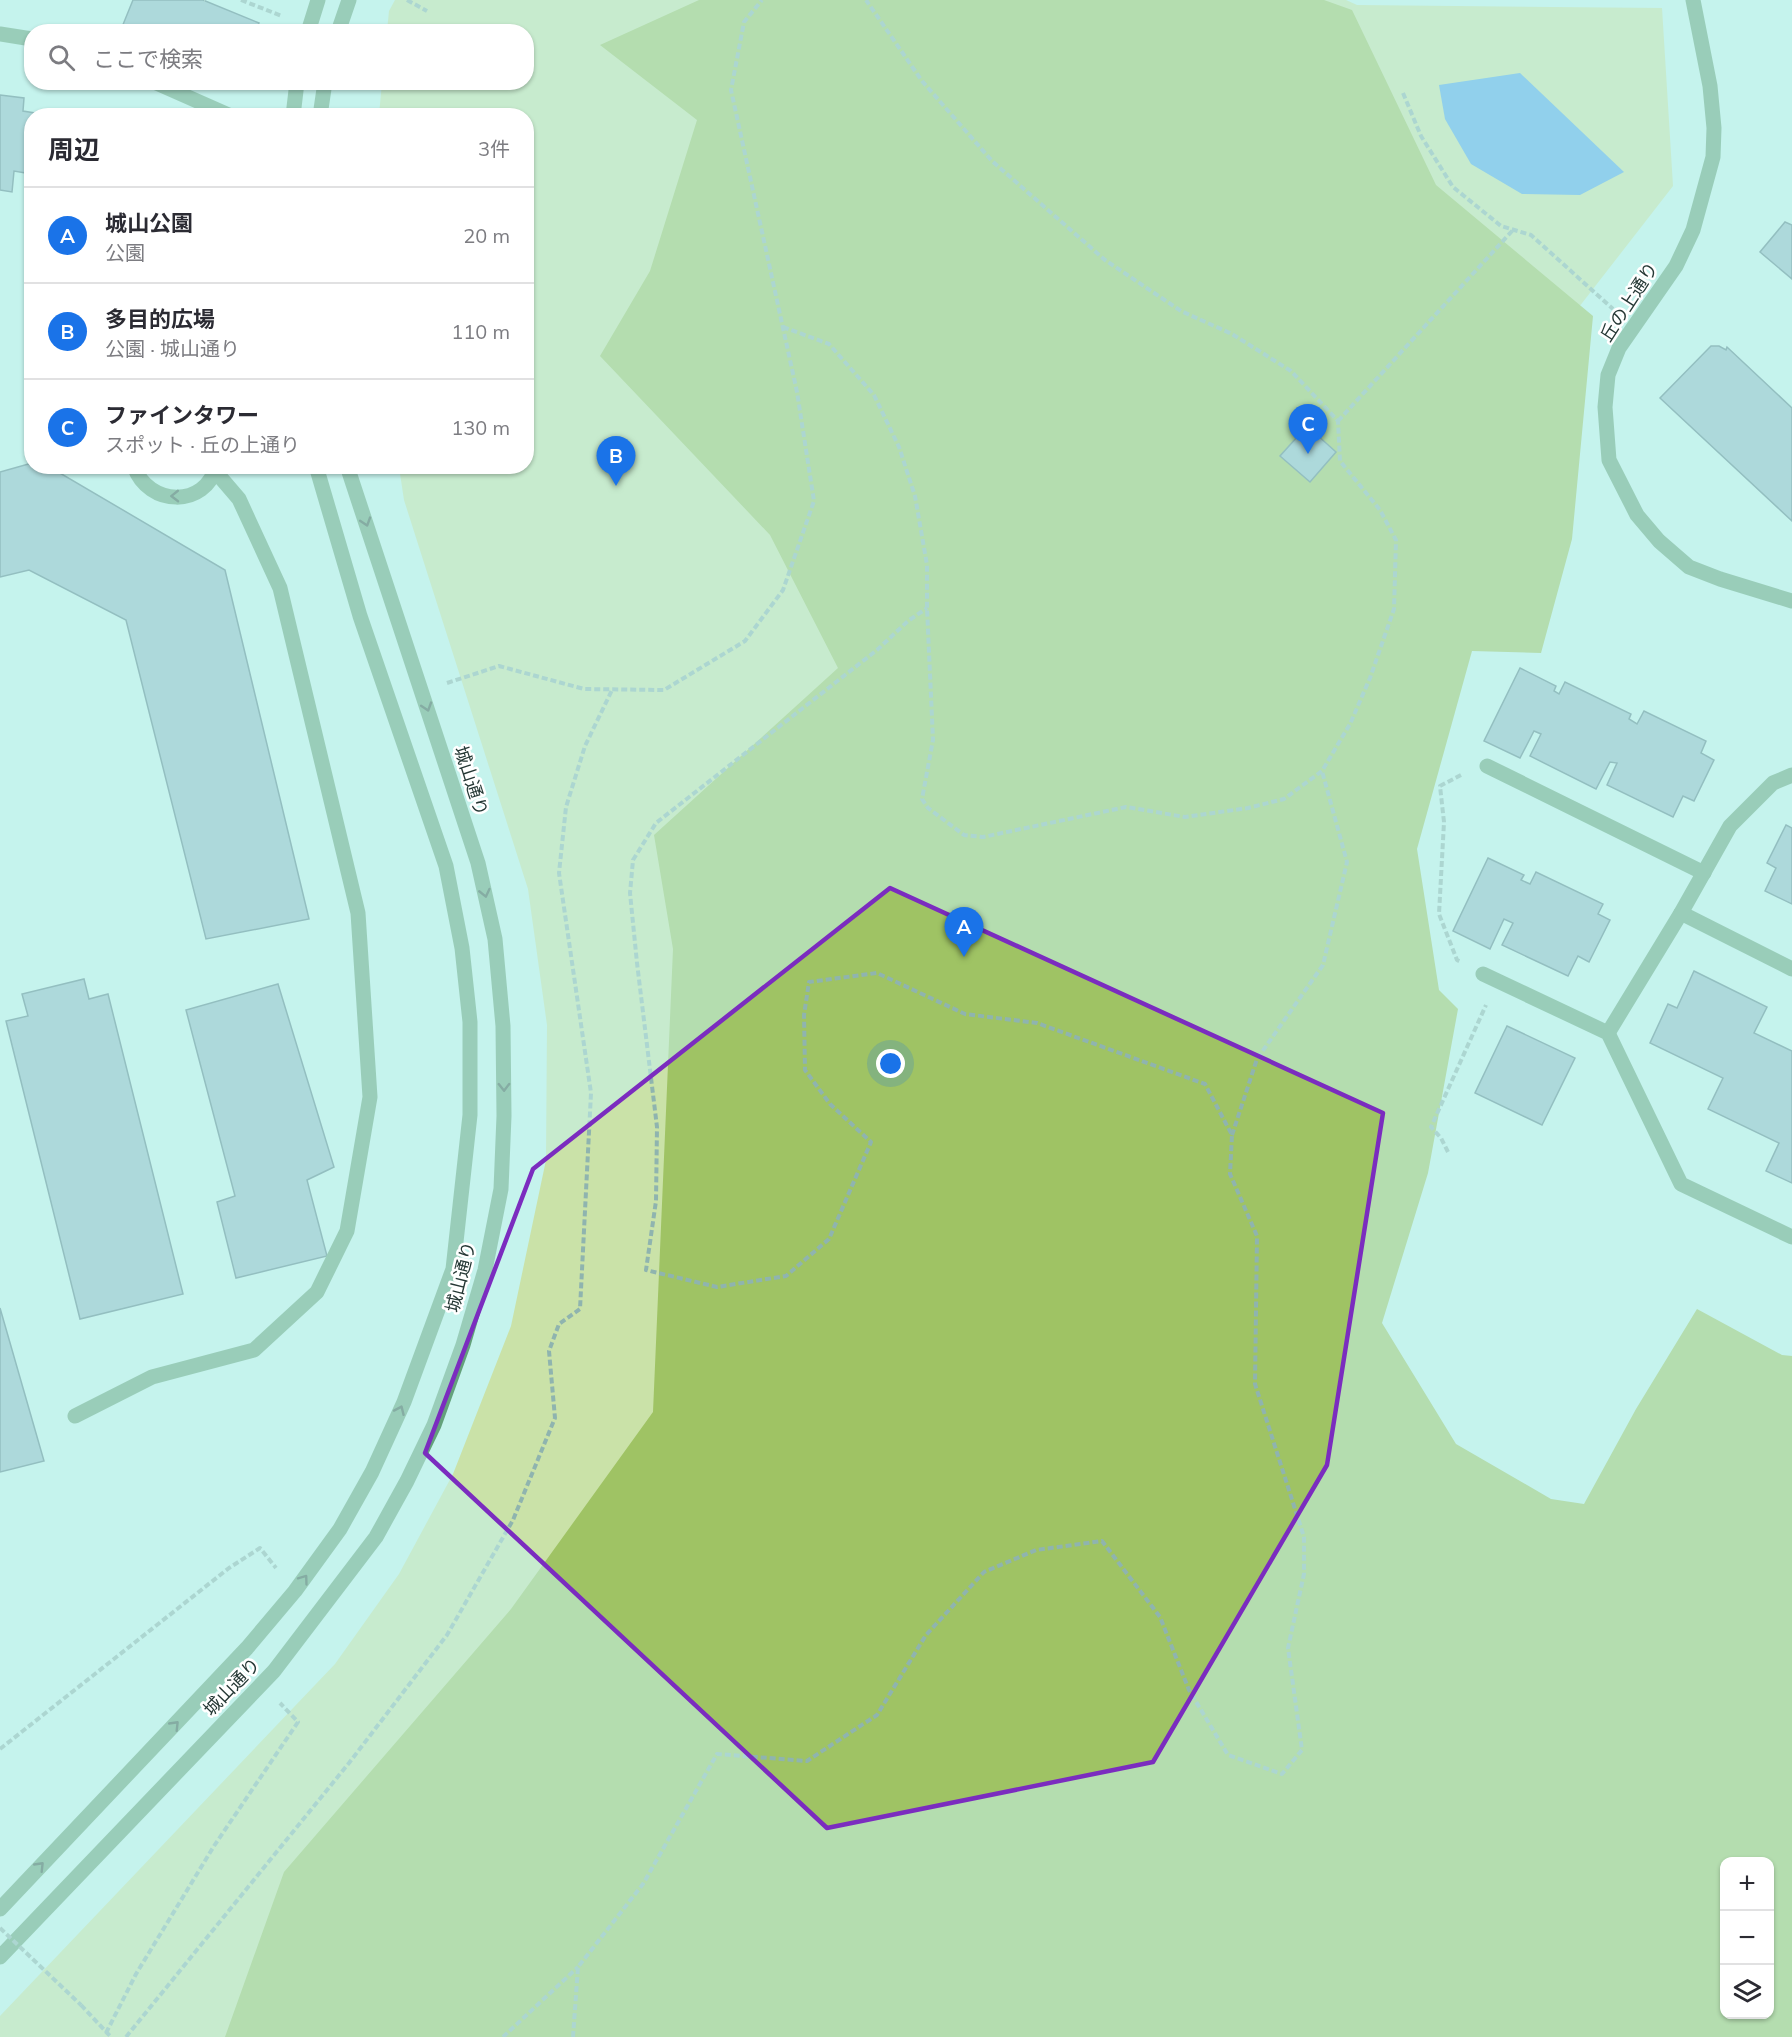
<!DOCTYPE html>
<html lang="ja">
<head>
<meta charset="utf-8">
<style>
  body { margin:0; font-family:Mulish,"Noto Sans JP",sans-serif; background:#f7f7f7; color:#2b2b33 }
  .controls { position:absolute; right:18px; bottom:18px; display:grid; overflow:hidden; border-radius:12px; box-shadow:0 2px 4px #0004 }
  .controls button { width:54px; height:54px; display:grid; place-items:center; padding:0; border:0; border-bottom:2px solid #e1e1e2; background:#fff; color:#2b2b33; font:30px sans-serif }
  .you { position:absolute; left:891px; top:1064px; width:21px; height:21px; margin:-15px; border:4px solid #fff; border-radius:50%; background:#1a73e8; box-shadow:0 0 0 9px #1a73e833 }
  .badge { display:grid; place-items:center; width:39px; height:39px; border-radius:50%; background:#1a73e8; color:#fff; font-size:20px; font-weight:700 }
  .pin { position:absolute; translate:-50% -50px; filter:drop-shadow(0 2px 3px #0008) }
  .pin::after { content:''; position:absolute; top:32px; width:21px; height:18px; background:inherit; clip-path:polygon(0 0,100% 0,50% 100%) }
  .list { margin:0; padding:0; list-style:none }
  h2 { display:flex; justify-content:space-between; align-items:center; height:78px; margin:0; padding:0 24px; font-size:26px }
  h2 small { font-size:20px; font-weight:400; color:#7c7c81 }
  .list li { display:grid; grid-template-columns:39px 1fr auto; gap:18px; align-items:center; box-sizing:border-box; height:96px; padding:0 24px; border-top:2px solid #e1e1e2 }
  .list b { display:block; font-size:22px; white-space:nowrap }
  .list p { margin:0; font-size:20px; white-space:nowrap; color:#7c7c81 }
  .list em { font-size:20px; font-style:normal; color:#7c7c81 }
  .icon { flex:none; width:33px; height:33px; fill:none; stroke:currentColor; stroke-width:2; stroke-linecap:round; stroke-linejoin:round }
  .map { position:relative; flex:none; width:1792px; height:2037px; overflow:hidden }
  .search { position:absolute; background:#fff; box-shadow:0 2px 4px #0004; left:24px; top:24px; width:510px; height:66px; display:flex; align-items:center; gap:15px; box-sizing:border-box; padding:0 21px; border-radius:24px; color:#7c7c81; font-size:22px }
  .panel { position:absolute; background:#fff; box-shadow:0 2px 4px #0004; left:24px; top:108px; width:510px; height:366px; border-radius:24px }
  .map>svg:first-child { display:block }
</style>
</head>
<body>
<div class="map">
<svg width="1792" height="2037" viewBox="0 0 1792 2037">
  <rect width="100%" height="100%" fill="#c5f3ed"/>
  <polygon fill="#cae2a8" points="395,0 1346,0 1357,5 1662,8 1673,186 1513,392 1026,2037 0,2037 0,2016 335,1664 399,1574 453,1474 511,1326 546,1160 547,1025 528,889 404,500 399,467 526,466 526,116 379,115 382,83 526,82 526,32 387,31 389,11"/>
  <path fill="#9fc364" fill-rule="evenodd" d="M699,0H1324L1352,10L1436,185L1593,316L1572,539L1541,653L1472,651L1417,849L1439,990L1458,1009L1428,1173L1382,1323L1456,1444L1551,1499L1584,1504L1636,1409L1697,1309L1782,1355L1792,1356V2037H225L284,1872L511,1609L653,1412L673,949L654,835L838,668L770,535L600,356L650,271L697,120L600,45ZM1724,1862H1770V2014H1724Z"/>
  <polygon fill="#52a6ea" points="1520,73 1624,172 1580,195 1522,194 1471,164 1445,119 1439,85"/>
  <g fill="#90bbc6" stroke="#58818b" stroke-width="1.5">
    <polygon points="133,0 203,0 259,23 255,32 133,32 122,27"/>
    <polygon points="0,95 24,98 23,111 54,116 32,116 32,174 14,171 12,192 0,190"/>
    <polygon points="1785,222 1792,225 1792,279 1760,252"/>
    <polygon points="1711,346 1719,346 1726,350 1727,347 1792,408 1792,521 1660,398"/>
    <polygon points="1307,426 1336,452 1310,482 1280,456"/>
    <polygon points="32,463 32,466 48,466 225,570 309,919 206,939 126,620 29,570 0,577 0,472"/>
    <polygon points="1520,668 1556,686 1554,691 1559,694 1565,682 1631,714 1629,719 1637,724 1644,711 1706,741 1701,753 1714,760 1694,801 1683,796 1673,817 1607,785 1617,763 1610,762 1596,789 1530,756 1541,734 1534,731 1520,758 1484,741"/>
    <polygon points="1786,825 1792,828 1792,904 1765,891 1776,868 1767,863"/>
    <polygon points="1488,858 1524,875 1521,880 1530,884 1536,872 1603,904 1598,914 1610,920 1589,962 1578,956 1568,976 1502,945 1513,923 1504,919 1490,949 1453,931"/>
    <polygon points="1694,971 1767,1007 1754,1033 1792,1051 1792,1183 1766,1171 1779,1143 1708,1109 1723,1078 1650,1043 1668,1004 1677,1008"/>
    <polygon points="84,979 89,999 108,994 183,1294 80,1319 6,1021 28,1016 22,994"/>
    <polygon points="278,984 334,1167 307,1180 327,1256 236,1278 217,1202 235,1196 186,1010"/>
    <polygon points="1507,1026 1575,1058 1542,1125 1475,1093"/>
    <polygon points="0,1308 44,1461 0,1472"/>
  </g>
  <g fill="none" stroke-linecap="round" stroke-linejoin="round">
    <g stroke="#8fb4af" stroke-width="4" stroke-dasharray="6 3" stroke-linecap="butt">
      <polyline points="204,0 205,0"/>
      <polyline points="241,0 282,16"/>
      <polyline points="407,0 427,11"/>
      <polyline points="1403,93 1421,136 1453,187 1501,226 1531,235 1613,309"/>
      <polyline points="783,327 829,344 874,395 899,447 915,496 927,565 927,608 933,740 922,799 928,808 964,835 983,837 1126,807 1185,817 1248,808 1284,799 1322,771 1350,724 1370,678 1394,609 1396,540 1380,510 1340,461 1338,421 1291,371 1232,334 1181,311 1105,260 992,161 922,81 866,0"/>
      <polyline points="1338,421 1513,230"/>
      <polyline points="447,683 499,666 584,689 664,690 745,641 783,590 814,501 797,392 731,90 744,22 762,0"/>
      <polyline points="1461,775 1440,786 1444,822 1439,914 1457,960 1461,962"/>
      <polyline points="1232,1135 1257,1059 1323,965 1347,862 1322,771"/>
      <polyline points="1448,1152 1441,1138 1431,1127 1486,1005"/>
      <polyline points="0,1749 229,1568 260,1548 276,1568"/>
      <polyline points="81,2005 111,2037"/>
      <polyline points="106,2033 136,1974 214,1846 298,1722 280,1703"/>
      <polyline points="126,2037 349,1763 447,1635 513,1520 555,1418 549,1351 559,1324 580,1309 591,1093 559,873 566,807 585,746 612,690"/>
      <polyline points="503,2037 578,1967"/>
      <polyline points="573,2037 578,1967 643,1884 717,1754 807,1761 877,1715 926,1635 984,1572 1036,1550 1102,1541 1160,1617 1189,1690 1228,1755 1282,1774 1302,1750 1288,1648 1304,1574 1304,1537 1255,1384 1257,1236 1230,1174 1232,1135 1205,1084 1037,1023 965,1014 877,973 809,982 804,1015 805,1070 830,1104 871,1142 829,1239 786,1276 717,1287 646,1270 656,1201 657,1127 637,963 630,893 633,860 656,823 877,650 908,621 927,608"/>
    </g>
    <g stroke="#64a17b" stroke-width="15">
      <polyline points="1693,0 1710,86 1714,128 1713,157 1693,230 1676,266 1619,348 1608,375 1605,407 1609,460 1637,515 1659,541 1689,567 1720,579 1792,601"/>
      <polyline points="308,32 318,0"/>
      <polyline points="338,32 349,0"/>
      <polyline points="0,34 32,39"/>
      <polyline points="154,82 231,116"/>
      <polyline points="293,116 297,82"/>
      <polyline points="320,116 325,82"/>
      <path d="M134,466C148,507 206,508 216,466"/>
      <polyline points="1487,766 1704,873"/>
      <polyline points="1681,913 1792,969"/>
      <polyline points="1483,974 1608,1033 1681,1184 1792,1237"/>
      <polyline points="1608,1033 1681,913 1730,826 1773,783 1792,775"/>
      <polyline points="75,1416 152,1377 254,1350 317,1292 347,1231 370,1097 358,913 280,588 239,499 215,471"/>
      <polyline points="0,1909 247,1648 295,1591 340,1529 372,1472 404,1402 453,1269 470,1115 470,1022 462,948 446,866 360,616 316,466"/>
      <polyline points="0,1957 274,1671 376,1537 407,1481 434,1425 463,1345 485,1270 501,1189 504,1116 503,1026 495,939 478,863 347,466"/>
    </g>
    <polyline stroke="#8fb4af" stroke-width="4" stroke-dasharray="6 3" stroke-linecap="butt" points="0,1928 81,2005"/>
  </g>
  <defs><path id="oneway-chevron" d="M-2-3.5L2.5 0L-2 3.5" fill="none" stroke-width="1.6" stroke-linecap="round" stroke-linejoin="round" transform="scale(1.5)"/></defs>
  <g stroke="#38584a">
    <use href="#oneway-chevron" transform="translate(175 496) rotate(179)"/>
    <use href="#oneway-chevron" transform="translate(366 522) rotate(72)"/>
    <use href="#oneway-chevron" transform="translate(427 707) rotate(72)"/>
    <use href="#oneway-chevron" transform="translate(485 893) rotate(77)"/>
    <use href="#oneway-chevron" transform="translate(504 1087) rotate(89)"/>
    <use href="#oneway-chevron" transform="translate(400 1410) rotate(-66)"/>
    <use href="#oneway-chevron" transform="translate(304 1579) rotate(-54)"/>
    <use href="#oneway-chevron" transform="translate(175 1725) rotate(-46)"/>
    <use href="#oneway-chevron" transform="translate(40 1866) rotate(-46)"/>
  </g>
  <path d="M0 0H1792V2037H0ZM890,888L1383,1113L1327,1465L1153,1762L827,1828L425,1453L533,1169Z" fill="#c5f3ed" fill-opacity=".55" fill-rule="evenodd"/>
  <path fill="none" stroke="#7b2cbf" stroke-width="4.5" stroke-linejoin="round" d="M890,888L1383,1113L1327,1465L1153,1762L827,1828L425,1453L533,1169Z"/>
  <g text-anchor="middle" stroke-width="5" stroke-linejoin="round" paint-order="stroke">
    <g font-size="18" fill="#253835" stroke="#fff">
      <text transform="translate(1629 302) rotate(-57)" y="6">丘の上通り</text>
      <text transform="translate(471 781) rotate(72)" y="6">城山通り</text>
      <text transform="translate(461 1277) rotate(-76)" y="6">城山通り</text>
      <text transform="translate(232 1687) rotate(-46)" y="6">城山通り</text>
    </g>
  </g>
</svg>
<div class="controls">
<button>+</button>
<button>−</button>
<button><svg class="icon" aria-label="layers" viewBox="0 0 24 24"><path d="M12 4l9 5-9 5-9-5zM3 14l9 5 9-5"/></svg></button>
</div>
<div class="you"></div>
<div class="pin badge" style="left:964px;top:957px">A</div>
<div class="pin badge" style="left:616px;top:486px">B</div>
<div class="pin badge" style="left:1308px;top:454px">C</div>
<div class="search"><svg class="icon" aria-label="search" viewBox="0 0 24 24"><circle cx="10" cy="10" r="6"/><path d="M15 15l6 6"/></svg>ここで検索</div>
<section class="panel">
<h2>周辺<small>3件</small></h2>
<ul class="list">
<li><span class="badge">A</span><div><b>城山公園</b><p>公園</p></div><em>20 m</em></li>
<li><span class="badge">B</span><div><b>多目的広場</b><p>公園 · 城山通り</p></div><em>110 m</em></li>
<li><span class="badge">C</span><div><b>ファインタワー</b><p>スポット · 丘の上通り</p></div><em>130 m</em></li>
</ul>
</section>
</div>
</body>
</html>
